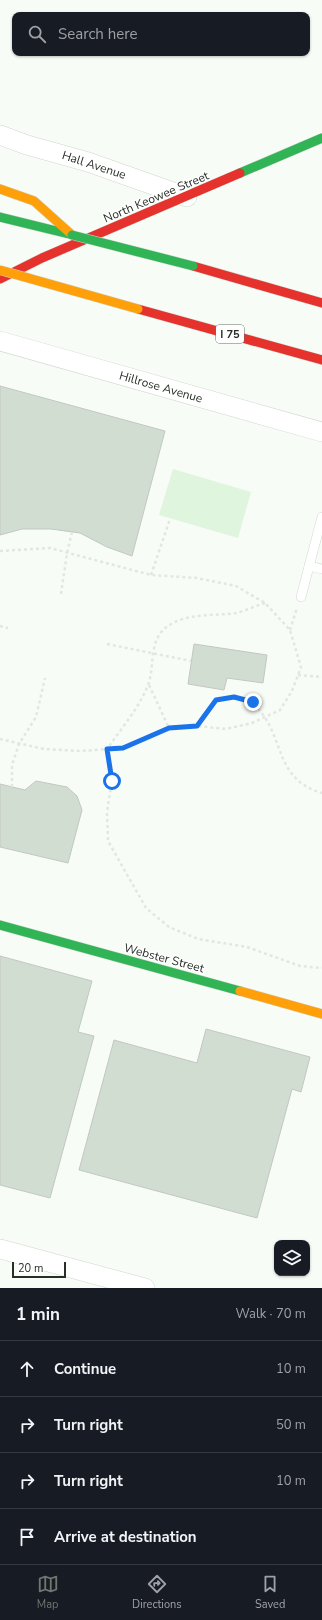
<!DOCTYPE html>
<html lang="en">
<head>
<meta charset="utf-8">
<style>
  body { margin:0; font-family:"Nunito Sans",sans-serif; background:#20242c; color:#f1f3f6 }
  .controls { position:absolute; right:12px; bottom:12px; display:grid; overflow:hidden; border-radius:8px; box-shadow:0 1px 3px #0004 }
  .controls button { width:36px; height:36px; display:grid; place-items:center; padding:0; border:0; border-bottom:1px solid #363941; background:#171b24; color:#f1f3f6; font:20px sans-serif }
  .scale { position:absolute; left:12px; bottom:10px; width:54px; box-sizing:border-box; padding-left:4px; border:2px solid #272f26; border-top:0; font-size:11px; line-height:14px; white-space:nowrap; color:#272f26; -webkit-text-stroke:3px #fff; paint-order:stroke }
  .stop { position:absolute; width:12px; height:12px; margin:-9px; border:3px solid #1a73e8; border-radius:50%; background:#fff }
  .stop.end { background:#1a73e8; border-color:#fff; box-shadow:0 1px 4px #0008 }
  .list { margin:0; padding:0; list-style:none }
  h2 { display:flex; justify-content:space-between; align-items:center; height:52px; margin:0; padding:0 16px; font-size:17px }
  h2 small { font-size:13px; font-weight:400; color:#9ea1a6 }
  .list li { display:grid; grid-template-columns:26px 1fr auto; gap:12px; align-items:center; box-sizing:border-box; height:56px; padding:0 16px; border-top:1px solid #363941 }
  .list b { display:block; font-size:15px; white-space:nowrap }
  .list em { font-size:13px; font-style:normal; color:#9ea1a6 }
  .icon { flex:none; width:22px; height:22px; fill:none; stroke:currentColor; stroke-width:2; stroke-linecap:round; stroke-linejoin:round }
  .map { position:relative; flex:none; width:322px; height:1288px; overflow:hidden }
  .search { position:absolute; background:#171b24; box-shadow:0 1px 3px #0004; left:12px; right:12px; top:12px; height:44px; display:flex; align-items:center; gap:10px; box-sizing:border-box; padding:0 14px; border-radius:8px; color:#9ea1a6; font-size:15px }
  .sheet { height:276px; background:#171b24 }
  nav { display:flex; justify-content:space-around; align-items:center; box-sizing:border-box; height:56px; border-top:1px solid #363941; background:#171b24; font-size:11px; color:#9ea1a6 }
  nav a { display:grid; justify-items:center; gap:2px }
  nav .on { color:#70776f }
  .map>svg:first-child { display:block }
</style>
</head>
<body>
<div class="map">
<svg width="322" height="1288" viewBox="0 0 322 1288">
  <rect width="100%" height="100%" fill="#f7fcf6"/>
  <polygon fill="#e0f5dd" points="173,469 251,492 238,538 159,515"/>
  <g fill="#d2ddd1" stroke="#c2c8c1">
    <polygon points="0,386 165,431 132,556 107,547 80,533 51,529 22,529 0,535"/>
    <polygon points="194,644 267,655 263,683 227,678 224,690 188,684"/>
    <polygon points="36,781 67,787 77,796 82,810 68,863 0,847 0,784 25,790"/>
    <polygon points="0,956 92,981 78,1032 94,1036 50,1198 0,1185"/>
    <polygon points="206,1029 310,1057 301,1092 292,1089 257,1218 79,1170 114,1040 197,1063"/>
  </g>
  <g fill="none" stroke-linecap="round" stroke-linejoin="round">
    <g stroke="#d1d7cf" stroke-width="10">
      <g id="lane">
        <polyline points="309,566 322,569"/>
        <polyline points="301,597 322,517"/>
      </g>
    </g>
    <g stroke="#d1d7cf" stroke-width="20">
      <g id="street">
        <polyline points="0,135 27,145 88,162 187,197"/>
        <polyline points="0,341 322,432"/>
        <polyline points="0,1249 145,1288"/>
      </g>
    </g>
    <g stroke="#d1d7cf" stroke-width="10">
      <g id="fast">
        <polyline points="240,173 322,138"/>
        <polyline points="0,217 69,234"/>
        <polyline points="0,925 240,991"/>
      </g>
    </g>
    <g stroke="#d1d7cf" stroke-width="10">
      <g id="slow">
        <polyline points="0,189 34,201 72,235"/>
        <polyline points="240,991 322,1014"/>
      </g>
    </g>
    <g stroke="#d1d7cf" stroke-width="10">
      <g id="jam">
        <polyline points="193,266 322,303"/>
        <polyline points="0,279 42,258 240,173"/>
        <polyline points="138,309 322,360"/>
      </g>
    </g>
    <g stroke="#e4e6e3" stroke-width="2.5" stroke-dasharray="3 3" stroke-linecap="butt">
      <polyline points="0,551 50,548 151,575 197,578 236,586 265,603 290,630 301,667 292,691 280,710 252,723 226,729 197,726 169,728 123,748 80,751 44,749 0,739"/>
      <polyline points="151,575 170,519"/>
      <polyline points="61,594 67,553 72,532"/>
      <path d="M265,603C255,606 245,611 236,613C215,616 192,613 173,623C146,636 156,666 148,685C139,708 121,729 107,749L112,781L107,812L108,841L146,908L169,927L198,939L247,947L300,966L322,968"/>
      <polyline points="0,626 8,628"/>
      <polyline points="290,630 297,608"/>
      <polyline points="107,644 191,661"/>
      <polyline points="298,675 322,677"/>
      <polyline points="149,685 169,728"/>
      <path d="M197,726L216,700C228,698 240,696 252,702C255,703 258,708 260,711C285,741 275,779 322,793"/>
      <polyline points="12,787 12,765 19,744 36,717 45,678"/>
    </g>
    <use href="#lane" stroke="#fefffe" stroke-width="9"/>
    <use href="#street" stroke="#fefffe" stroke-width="19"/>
    <use href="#fast" stroke="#30b455" stroke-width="9"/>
    <use href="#slow" stroke="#ff9f0a" stroke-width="9"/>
    <use href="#jam" stroke="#e5322d" stroke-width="9"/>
    <g stroke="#d1d7cf" stroke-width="10" stroke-linecap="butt">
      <polyline id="fast-bridge" points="72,235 193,266"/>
    </g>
    <g stroke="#d1d7cf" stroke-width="10" stroke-linecap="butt">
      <polyline id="slow-bridge" points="0,270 138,309"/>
    </g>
    <use href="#fast-bridge" stroke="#30b455" stroke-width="9"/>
    <use href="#slow-bridge" stroke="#ff9f0a" stroke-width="9"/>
  </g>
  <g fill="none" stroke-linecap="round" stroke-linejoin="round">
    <polyline stroke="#1a73e8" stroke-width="5" points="112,781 107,749 123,748 169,728 197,726 216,700 234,697 253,702"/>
  </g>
  <g text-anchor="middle" stroke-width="3" stroke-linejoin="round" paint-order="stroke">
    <rect fill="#fff" stroke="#686d67" stroke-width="1" x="216" y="325" width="28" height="18" rx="3"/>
    <g font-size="11" font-weight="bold" fill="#272f26">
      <text x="230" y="338">I 75</text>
    </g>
    <g font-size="12" fill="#272f26" stroke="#fff">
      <text transform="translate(94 165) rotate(18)" y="4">Hall Avenue</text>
      <text transform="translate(156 197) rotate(-23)" y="4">North Keowee Street</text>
      <text transform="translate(161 387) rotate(16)" y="4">Hillrose Avenue</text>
      <text transform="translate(164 958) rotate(15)" y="4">Webster Street</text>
    </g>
  </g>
</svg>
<div class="controls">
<button><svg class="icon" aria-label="layers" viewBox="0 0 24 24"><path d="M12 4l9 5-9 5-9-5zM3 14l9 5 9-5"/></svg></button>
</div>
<div class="scale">20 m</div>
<div class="stop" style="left:112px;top:781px"></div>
<div class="stop end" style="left:253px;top:702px"></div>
<div class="search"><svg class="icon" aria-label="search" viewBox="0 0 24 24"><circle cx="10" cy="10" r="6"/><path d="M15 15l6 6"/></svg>Search here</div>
</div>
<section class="sheet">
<h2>1 min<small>Walk · 70 m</small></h2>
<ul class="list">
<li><svg class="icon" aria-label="ahead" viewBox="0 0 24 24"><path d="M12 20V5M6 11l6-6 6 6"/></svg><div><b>Continue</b></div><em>10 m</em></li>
<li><svg class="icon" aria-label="right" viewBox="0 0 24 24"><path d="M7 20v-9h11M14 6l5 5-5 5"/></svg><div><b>Turn right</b></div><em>50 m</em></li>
<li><svg class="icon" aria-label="right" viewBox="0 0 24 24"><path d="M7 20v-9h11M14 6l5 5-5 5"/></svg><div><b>Turn right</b></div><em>10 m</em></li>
<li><svg class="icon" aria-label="arrive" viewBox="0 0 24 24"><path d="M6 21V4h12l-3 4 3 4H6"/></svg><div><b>Arrive at destination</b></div></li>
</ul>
</section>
<nav>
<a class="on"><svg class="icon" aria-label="map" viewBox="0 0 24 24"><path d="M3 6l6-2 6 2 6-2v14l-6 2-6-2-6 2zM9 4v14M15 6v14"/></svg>Map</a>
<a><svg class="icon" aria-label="directions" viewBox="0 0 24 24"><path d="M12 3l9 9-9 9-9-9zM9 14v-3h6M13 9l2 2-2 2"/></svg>Directions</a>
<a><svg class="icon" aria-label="saved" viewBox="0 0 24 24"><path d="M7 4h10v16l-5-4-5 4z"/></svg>Saved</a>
</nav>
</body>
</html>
